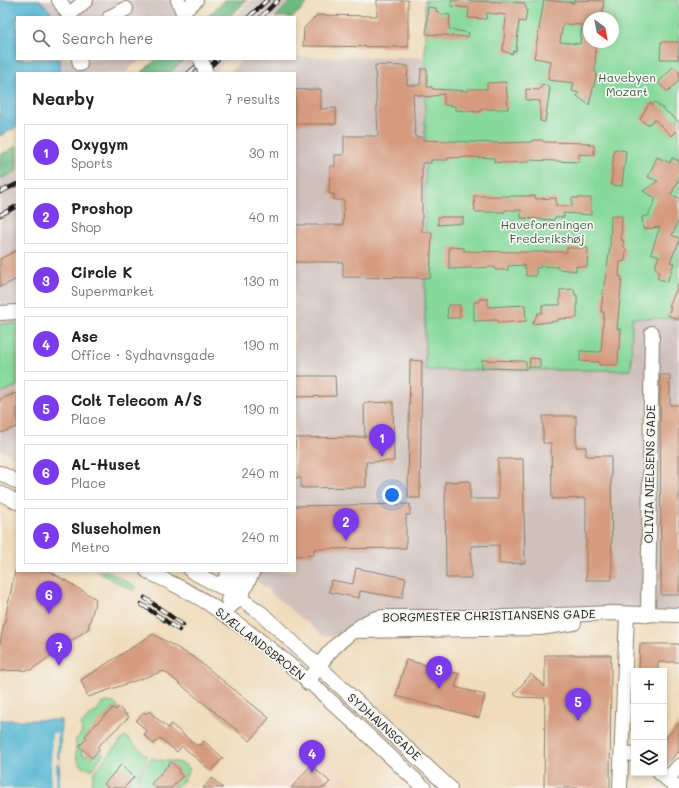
<!DOCTYPE html>
<html lang="en">
<head>
<meta charset="utf-8">
<style>
  body { margin:0; font-family:Mali,sans-serif; background:#f6f6f6; color:#222 }
  .controls { position:absolute; right:12px; bottom:12px; display:grid; overflow:hidden; border-radius:0px; box-shadow:0 2px 6px #0003 }
  .controls button { width:36px; height:36px; display:grid; place-items:center; padding:0; border:0; border-bottom:1px solid #e0e0e0; background:#fff; color:#222; font:20px sans-serif }
  .compass { position:absolute; left:583px; top:12px; width:36px; height:36px; border-radius:50%; background:#fff; box-shadow:0 2px 6px #0003; rotate:148deg }
  .you { position:absolute; left:392px; top:495px; width:14px; height:14px; margin:-10px; border:3px solid #fff; border-radius:50%; background:#1a73e8; box-shadow:0 0 0 6px #1a73e833 }
  .badge { display:grid; place-items:center; width:26px; height:26px; border-radius:50%; background:#7c3aed; color:#fff; font-size:13px; font-weight:700 }
  .pin { position:absolute; translate:-50% -33px; filter:drop-shadow(0 1px 2px #0008) }
  .pin::after { content:''; position:absolute; top:21px; width:14px; height:12px; background:inherit; clip-path:polygon(0 0,100% 0,50% 100%) }
  .list { margin:0; padding:0; list-style:none }
  h2 { display:flex; justify-content:space-between; align-items:center; height:52px; margin:0; padding:0 16px; font-size:17px }
  h2 small { font-size:13px; font-weight:400; color:#767676 }
  .list li { display:grid; grid-template-columns:26px 1fr auto; gap:12px; align-items:center; box-sizing:border-box; height:56px; margin:0 8px 8px; padding:0 8px; border:1px solid #e0e0e0; border-radius:0px }
  .list b { display:block; font-size:15px; white-space:nowrap }
  .list p { margin:0; font-size:13px; white-space:nowrap; color:#767676 }
  .list em { font-size:13px; font-style:normal; color:#767676 }
  .icon { flex:none; width:22px; height:22px; fill:none; stroke:currentColor; stroke-width:2; stroke-linecap:round; stroke-linejoin:round }
  .map { position:relative; flex:none; width:679px; height:788px; overflow:hidden }
  .search { position:absolute; background:#fff; box-shadow:0 2px 6px #0003; left:16px; top:16px; width:280px; height:44px; display:flex; align-items:center; gap:10px; box-sizing:border-box; padding:0 14px; border-radius:0px; color:#767676; font-size:15px }
  .panel { position:absolute; background:#fff; box-shadow:0 2px 6px #0003; left:16px; top:72px; width:280px; height:500px; border-radius:0px }
  .map>svg:first-child { display:block }
</style>
</head>
<body>
<div class="map">
<svg width="679" height="788" viewBox="0 0 679 788">
  <rect width="100%" height="100%" fill="#f6f6f2"/>
  <filter id="ink" filterUnits="userSpaceOnUse"><feTurbulence type="fractalNoise" baseFrequency=".025" numOctaves="2"/><feDisplacementMap in="SourceGraphic" scale="8" xChannelSelector="R" yChannelSelector="G"/><feConvolveMatrix kernelMatrix="1 2 1 2 8 2 1 2 1" color-interpolation-filters="sRGB"/></filter>
  <filter id="wash" filterUnits="userSpaceOnUse"><feTurbulence type="fractalNoise" baseFrequency=".012" numOctaves="4" result="noise"/><feDisplacementMap in="SourceGraphic" scale="16" xChannelSelector="R" yChannelSelector="G"/><feGaussianBlur stdDeviation="0.9" result="paint"/><feColorMatrix in="noise" values="0 0 0 0 0 0 0 0 0 0 0 0 0 0 0 0 0 1.4 0 .05"/><feComposite in="paint" operator="in"/></filter>
  <g filter="url(#wash)">
    <rect width="100%" height="100%" fill="#f0dbba"/>
    <polygon fill="#f3d4bf" points="300,736 359,788 253,788"/>
    <g fill="#cfc0bb">
      <polygon points="40,0 204,0 186,17 55,17"/>
      <polygon points="252,0 291,0 273,17 234,17"/>
      <polygon points="295,57 425,57 425,370 631,370 632,318 679,319 679,610 323,636 245,571 295,571 295,73 229,73 244,59 295,59"/>
      <polygon points="60,59 141,59 124,73 60,73"/>
      <polygon points="185,59 228,59 214,73 169,73"/>
      <polygon points="17,171 17,458 0,450 0,179"/>
    </g>
    <g fill="#86d99b" stroke="#517a5c" fill-rule="evenodd">
      <path d="M425,0H679V319L632,318L631,370H425ZM589,18H613V42H589Z"/>
      <polygon points="17,323 17,386 0,393 0,324"/>
      <polygon points="96,571 107,571 136,587 134,591"/>
      <path d="M107,702L114,703L118,707L116,710L113,708L85,736L87,738L80,746L83,750L81,753L86,756L88,754L92,758L100,749L103,754L93,769C74,768 76,754 76,739L82,733L81,725C85,720 91,713 97,712L101,704Z"/>
      <polygon points="125,736 147,756 137,780 130,788 91,788 94,772"/>
      <path d="M151,758C165,763 180,758 190,769L183,781L177,787L139,788V776Z"/>
    </g>
    <g fill="#6cb983" stroke="#446a50">
      <polygon points="225,0 247,0 229,17 207,17"/>
      <polygon points="292,0 311,0 293,17 275,17"/>
      <polygon points="157,59 185,59 169,73 141,73"/>
      <polygon points="17,146 17,171 0,179 0,155"/>
    </g>
    <g fill="#52b6d1" stroke="#376976">
      <polygon points="0,0 40,0 55,17 17,17 17,59 60,59 60,73 17,73 17,127 0,136"/>
      <polygon points="0,720 61,720 59,788 0,788"/>
    </g>
    <polygon fill="#f0dbba" points="52,733 57,733 57,759 60,759 60,763 56,763 56,788 51,788"/>
    <g id="blocks">
      <g fill="#d69b7f" fill-rule="evenodd">
        <polygon points="377,0 408,0 408,47 303,46 304,28 317,15 377,16"/>
        <polygon points="452,0 524,3 527,10 525,22 519,21 516,51 513,51 512,54 503,51 506,15 487,13 486,19 468,18 469,8 451,6"/>
        <path d="M544,0L574,3V0L604,1L602,18H589V42H596L595,72L597,73L589,105L577,96L579,93L572,91L574,83L548,80L551,61L534,58ZM563,24L582,25L580,44L560,42Z"/>
        <polygon points="428,7 436,8 436,11 439,12 439,14 450,15 449,29 469,33 468,37 426,34"/>
        <polygon points="661,42 679,42 678,59 660,59"/>
        <polygon points="375,65 408,66 407,85 420,85 421,69 427,69 427,87 432,87 432,89 468,91 468,89 487,89 487,83 506,82 508,109 481,109 480,112 455,110 455,106 444,105 444,94 428,97 413,94 415,137 423,137 423,140 498,143 532,142 532,140 542,140 544,142 589,143 589,145 594,145 594,155 579,154 579,162 529,160 529,162 505,163 494,162 494,158 472,157 448,158 448,160 431,160 431,163 422,163 422,232 432,232 430,278 343,277 343,262 295,262 295,225 343,225 344,200 334,200 334,194 329,194 330,166 335,166 335,155 344,155 344,136 378,136"/>
        <polygon points="673,67 679,72 679,80 668,92 658,83"/>
        <polygon points="543,84 550,88 545,122 540,121 540,101 526,100 526,89 539,90"/>
        <polygon points="321,89 321,109 336,108 336,124 295,124 295,90"/>
        <polygon points="650,102 652,105 655,102 679,122 679,129 672,136 655,120 647,125 640,119"/>
        <polygon points="614,149 626,151 622,186 611,185"/>
        <polygon points="657,157 670,163 672,158 679,161 679,179 671,195 679,198 679,220 672,235 679,238 679,242 670,262 674,263 667,282 657,278 659,272 655,267 659,256 651,253 660,227 643,229 642,217 648,216 656,198 643,191 658,181 648,177"/>
        <polygon points="474,196 535,196 536,199 556,198 556,206 572,206 572,198 591,198 591,215 564,213 564,217 555,217 554,220 521,218 521,210 505,210 505,212 475,212"/>
        <polygon points="611,216 622,216 621,240 624,240 623,246 626,249 625,261 620,262 619,276 622,277 617,329 621,329 620,345 619,345 618,365 599,365 599,362 580,361 580,351 601,352 604,312 601,312 603,292 610,248"/>
        <polygon points="438,217 463,217 463,223 438,225"/>
        <polygon points="449,247 464,248 464,251 520,252 567,252 567,248 588,248 587,267 576,266 576,271 558,269 558,267 540,266 540,268 536,268 536,276 526,276 526,268 524,268 524,265 508,266 508,270 495,270 495,267 449,269"/>
        <polygon points="17,250 17,279 0,287 0,259"/>
        <polygon points="679,283 679,320 668,315 671,307 669,307"/>
        <polygon points="574,289 575,295 577,295 577,318 558,319 558,321 532,324 538,313 542,313 542,305 560,305 560,290"/>
        <polygon points="479,299 488,299 488,307 525,305 526,321 498,323 498,320 474,321 474,302 479,302"/>
        <polygon points="448,305 460,305 460,318 447,318"/>
        <polygon points="530,358 540,359 540,367 529,367"/>
        <polygon points="410,360 422,361 420,498 408,498"/>
        <polygon points="482,360 522,361 526,362 526,369 482,368"/>
        <polygon points="660,375 670,375 670,405 679,405 679,595 661,595"/>
        <polygon points="295,376 335,376 336,396 295,397"/>
        <polygon points="17,393 17,427 0,433 0,399"/>
        <polygon points="393,402 394,461 366,462 366,487 301,488 301,478 295,478 295,438 365,437 364,403"/>
        <polygon points="543,416 576,416 576,447 586,447 586,456 611,456 612,580 586,580 586,498 552,499 551,443 543,443"/>
        <polygon points="498,459 523,459 525,563 499,564 499,545 471,546 471,578 446,578 445,482 470,481 470,499 498,499"/>
        <polygon points="410,504 410,515 406,515 406,548 314,549 314,555 295,556 295,506"/>
        <polygon points="356,568 406,578 402,598 360,591 359,598 329,592 331,580 353,584"/>
        <polygon points="15,571 49,571 96,599 88,629 31,670 0,671 0,643"/>
        <polygon points="153,634 195,658 269,718 250,741 164,671 88,697 81,680"/>
        <polygon points="640,644 679,644 679,662 658,662 658,671 639,671"/>
        <polygon points="545,655 611,655 610,788 544,788 545,698 518,697 514,694 531,674 545,687"/>
        <polygon points="406,660 459,674 455,687 485,695 479,718 396,696"/>
        <polygon points="118,707 129,717 97,747 100,749 92,758 79,746 87,738 85,736 96,724 113,708 116,710"/>
        <polygon points="149,711 168,728 171,724 197,746 199,744 201,746 204,741 223,758 211,771 182,746 177,752 160,738 154,744 144,735 147,731 136,721 144,712 146,714"/>
        <polygon points="679,723 679,751 665,766 664,740"/>
        <polygon points="171,762 180,770 178,772 183,776 171,788 156,788 151,784"/>
        <polygon points="121,765 134,777 124,788 109,788 104,784"/>
        <polygon points="311,765 330,782 324,788 291,788"/>
        <polygon points="212,778 223,788 203,788"/>
      </g>
    </g>
  </g>
  <g filter="url(#ink)">
    <use href="#blocks" fill-opacity="0" stroke="#867c6b" stroke-width="1"/>
    <g fill="none" stroke-linecap="round" stroke-linejoin="round">
      <g stroke="#867c6b" stroke-width="16">
        <g id="minor">
          <polyline points="59,0 70,17"/>
          <polyline points="178,0 185,17"/>
          <polyline points="183,12 196,0"/>
          <polyline points="69,15 86,0"/>
          <polyline points="110,17 126,9"/>
          <polyline points="79,59 80,64"/>
          <polyline points="0,313 17,312"/>
          <polyline points="0,473 17,482"/>
          <polyline points="0,493 17,502"/>
          <path d="M147,571C168,582 190,591 209,604C287,655 356,725 424,788"/>
          <polyline points="191,571 231,592 261,613 450,788"/>
          <polyline points="217,584 222,584 230,571"/>
          <polyline points="228,600 242,571"/>
          <polyline points="222,613 240,598 253,571"/>
          <polyline points="648,615 652,333"/>
          <polyline points="354,631 540,628 574,623"/>
          <path d="M308,683C321,661 334,644 355,630C367,622 370,618 385,617H507L612,613L679,615"/>
          <polyline points="622,753 634,754"/>
          <polyline points="660,773 678,788"/>
          <polyline points="667,779 679,766"/>
          <polyline points="620,788 627,615"/>
        </g>
      </g>
      <use href="#minor" stroke="#fff" stroke-width="14"/>
      <g stroke="#1c1c1c" stroke-width="4.5">
        <g id="rail">
          <polyline points="249,17 267,0"/>
          <polyline points="261,17 278,0"/>
          <polyline points="189,73 205,59"/>
          <polyline points="203,73 218,59"/>
          <polyline points="0,192 17,184"/>
          <polyline points="0,215 17,206"/>
          <polyline points="145,598 183,625"/>
          <polyline points="141,604 179,630"/>
        </g>
      </g>
      <use href="#rail" stroke="#f6f6f2" stroke-width="3" stroke-dasharray="9" stroke-linecap="butt"/>
      <g stroke="#867c6b" stroke-width="16" stroke-linecap="butt">
        <polyline id="minor-bridge" points="201,59 206,73"/>
      </g>
      <use href="#minor-bridge" stroke="#fff" stroke-width="14"/>
    </g>
  </g>
  <g text-anchor="middle" stroke-width="3.5" stroke-linejoin="round" paint-order="stroke">
    <g font-size="12" fill="#415e48" stroke="#f6f6f2">
      <text x="627" y="82">Havebyen<tspan x="627" dy="14">Mozart</tspan></text>
      <text x="547" y="229">Haveforeningen<tspan x="547" dy="14">Frederikshøj</tspan></text>
    </g>
    <g font-size="12" fill="#1c1c1c" stroke="#f6f6f2">
      <text transform="translate(650 474) rotate(-89)" y="4">OLIVIA NIELSENS GADE</text>
      <text transform="translate(489 616) rotate(-1)" y="4">BORGMESTER CHRISTIANSENS GADE</text>
      <text transform="translate(260 644) rotate(38)" y="4">SJÆLLANDSBROEN</text>
      <text transform="translate(384 727) rotate(42)" y="4">SYDHAVNSGADE</text>
    </g>
  </g>
</svg>
<div class="controls">
<button>+</button>
<button>−</button>
<button><svg class="icon" aria-label="layers" viewBox="0 0 24 24"><path d="M12 4l9 5-9 5-9-5zM3 14l9 5 9-5"/></svg></button>
</div>
<svg class="compass" viewBox="-18 -18 36 36"><path d="M0-13l5 13h-10z" fill="#e53935"/><path d="M0 13l5-13h-10z" fill="#767676"/></svg>
<div class="you"></div>
<div class="pin badge" style="left:382px;top:457px">1</div>
<div class="pin badge" style="left:346px;top:541px">2</div>
<div class="pin badge" style="left:439px;top:689px">3</div>
<div class="pin badge" style="left:312px;top:773px">4</div>
<div class="pin badge" style="left:578px;top:721px">5</div>
<div class="pin badge" style="left:49px;top:614px">6</div>
<div class="pin badge" style="left:59px;top:666px">7</div>
<div class="search"><svg class="icon" aria-label="search" viewBox="0 0 24 24"><circle cx="10" cy="10" r="6"/><path d="M15 15l6 6"/></svg>Search here</div>
<section class="panel">
<h2>Nearby<small>7 results</small></h2>
<ul class="list">
<li><span class="badge">1</span><div><b>Oxygym</b><p>Sports</p></div><em>30 m</em></li>
<li><span class="badge">2</span><div><b>Proshop</b><p>Shop</p></div><em>40 m</em></li>
<li><span class="badge">3</span><div><b>Circle K</b><p>Supermarket</p></div><em>130 m</em></li>
<li><span class="badge">4</span><div><b>Ase</b><p>Office · Sydhavnsgade</p></div><em>190 m</em></li>
<li><span class="badge">5</span><div><b>Colt Telecom A/S</b><p>Place</p></div><em>190 m</em></li>
<li><span class="badge">6</span><div><b>AL-Huset</b><p>Place</p></div><em>240 m</em></li>
<li><span class="badge">7</span><div><b>Sluseholmen</b><p>Metro</p></div><em>240 m</em></li>
</ul>
</section>
</div>
</body>
</html>
